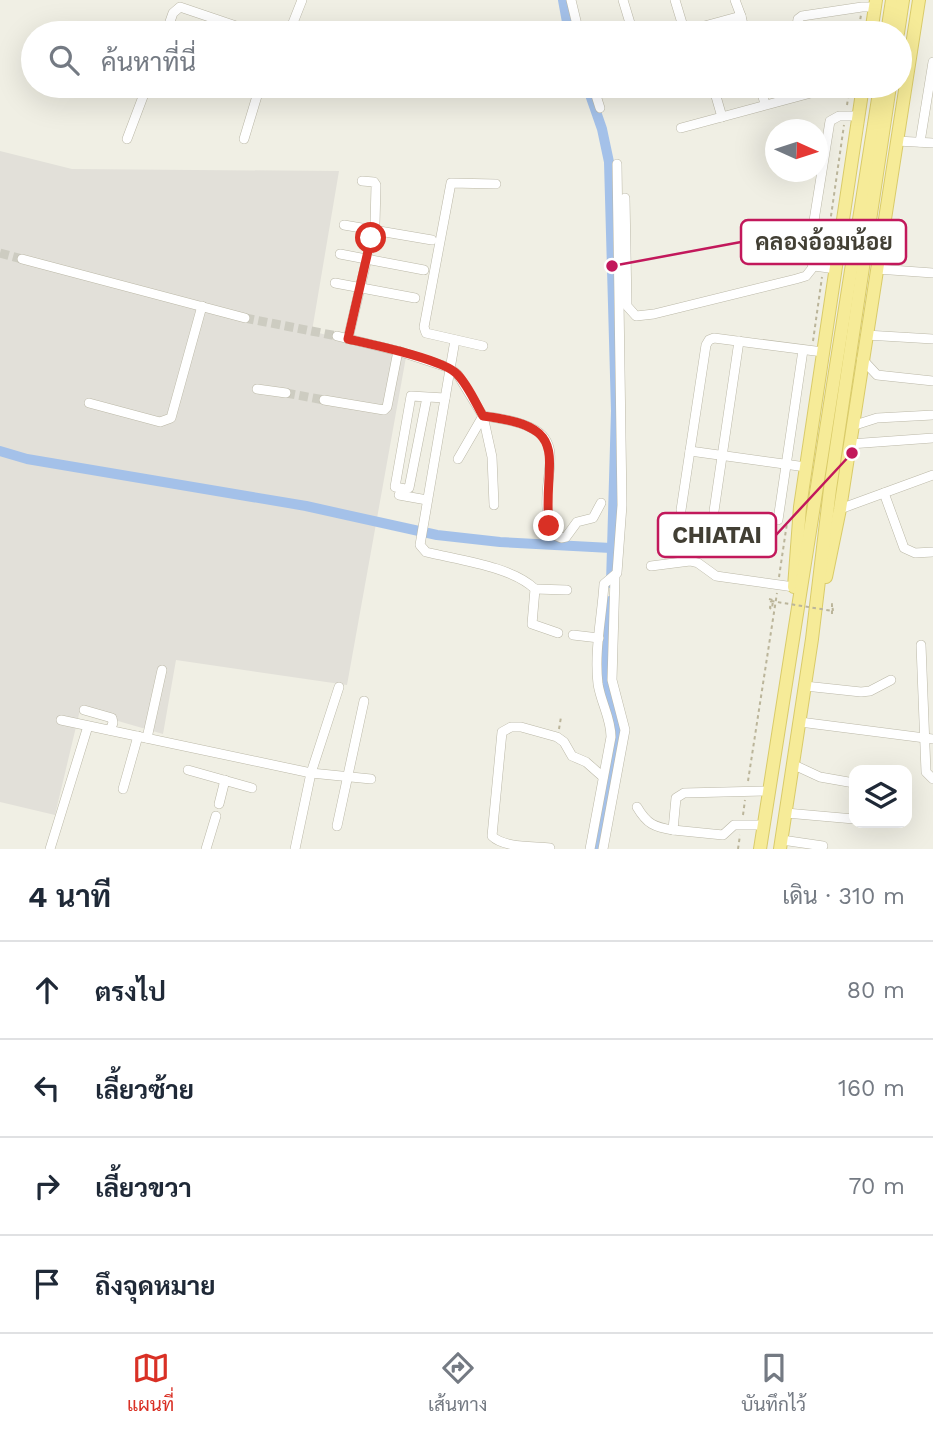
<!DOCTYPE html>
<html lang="th">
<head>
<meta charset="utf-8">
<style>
  body { margin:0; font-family:"Work Sans",Sarabun,sans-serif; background:#f6f6f7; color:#1f2937 }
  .controls { position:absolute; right:21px; bottom:21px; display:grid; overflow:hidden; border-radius:14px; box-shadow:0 7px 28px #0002 }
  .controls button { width:63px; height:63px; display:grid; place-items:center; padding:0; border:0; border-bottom:2px solid #e0e1e3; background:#fff; color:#1f2937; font:35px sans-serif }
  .compass { position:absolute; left:765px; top:119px; width:63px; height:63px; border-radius:50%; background:#fff; box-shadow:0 7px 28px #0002; rotate:93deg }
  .stop { position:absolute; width:21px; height:21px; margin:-16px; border:5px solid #d93025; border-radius:50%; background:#fff }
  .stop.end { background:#d93025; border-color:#fff; box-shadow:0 2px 7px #0008 }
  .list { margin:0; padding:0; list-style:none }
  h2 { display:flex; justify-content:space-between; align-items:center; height:91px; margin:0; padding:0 28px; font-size:30px }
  h2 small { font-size:23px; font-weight:400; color:#747a83 }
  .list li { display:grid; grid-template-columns:46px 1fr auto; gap:21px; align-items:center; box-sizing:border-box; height:98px; padding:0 28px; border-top:2px solid #e0e1e3 }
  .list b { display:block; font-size:26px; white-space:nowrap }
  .list em { font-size:23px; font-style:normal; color:#747a83 }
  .icon { flex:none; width:38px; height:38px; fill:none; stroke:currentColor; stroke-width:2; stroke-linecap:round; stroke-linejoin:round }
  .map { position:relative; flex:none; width:933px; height:849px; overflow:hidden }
  .search { position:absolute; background:#fff; box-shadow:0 7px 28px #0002; left:21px; right:21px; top:21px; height:77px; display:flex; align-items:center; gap:18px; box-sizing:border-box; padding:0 24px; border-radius:38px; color:#747a83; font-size:26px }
  .sheet { height:483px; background:#fff }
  nav { display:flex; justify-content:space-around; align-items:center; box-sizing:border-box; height:98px; border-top:2px solid #e0e1e3; background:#fff; font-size:19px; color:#747a83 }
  nav a { display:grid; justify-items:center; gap:4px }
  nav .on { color:#d93025 }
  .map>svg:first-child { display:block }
</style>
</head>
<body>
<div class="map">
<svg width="933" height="849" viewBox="0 0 933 849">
  <rect width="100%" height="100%" fill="#f0efe4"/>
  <polygon fill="#e2e0d9" points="0,151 72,169 339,171 312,331 406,357 347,685 176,660 163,734 80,710 55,815 0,802"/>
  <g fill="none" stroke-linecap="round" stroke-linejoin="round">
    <g stroke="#a4c1e9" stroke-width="10">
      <polyline points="563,0 569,33"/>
      <polyline points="587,86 602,129 609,162 616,411 611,583"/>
      <polyline points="0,451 27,459 306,506 437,535 500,542 611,548"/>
      <polyline points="598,849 617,752 618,726 605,675 610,601"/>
    </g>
    <g stroke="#cdccc1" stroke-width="9" stroke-dasharray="9 4.5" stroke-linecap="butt">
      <polyline points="0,253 22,259"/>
      <polyline points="245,318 337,336"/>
      <polyline points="286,393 324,400"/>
    </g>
    <g stroke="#bbb8a7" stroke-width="10">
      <g id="minor">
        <polyline points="571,0 579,33"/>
        <polyline points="623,0 633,33"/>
        <polyline points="675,0 685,33"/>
        <polyline points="735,0 741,16"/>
        <polyline points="166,33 173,13 180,7 257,33"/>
        <polyline points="289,33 302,0"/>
        <polyline points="690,33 697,28 741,16 745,33"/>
        <polyline points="796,33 798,19 802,16 862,7 875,7"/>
        <polyline points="593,86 600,108"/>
        <polyline points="713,86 722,117"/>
        <polyline points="760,86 765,104"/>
        <polyline points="681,128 837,86"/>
        <polyline points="127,139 147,86"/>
        <polyline points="244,139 260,86"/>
        <polyline points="897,141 933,143"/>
        <polyline points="920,142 933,62"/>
        <polyline points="625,198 627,306 636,316 654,314 796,279 806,276 814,266"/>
        <polyline points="344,225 432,240"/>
        <polyline points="340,254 424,270"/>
        <polyline points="22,259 245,318"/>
        <polyline points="836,269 814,266 808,258 830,121 839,116 858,116"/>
        <polyline points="877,269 933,273"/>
        <polyline points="335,283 415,298"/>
        <polyline points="866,335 933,339"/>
        <polyline points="337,336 398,351 450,368 458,375 483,416 492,457 494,505"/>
        <polyline points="348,339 375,224 376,185 374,182 362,181"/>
        <path d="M455,340L420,545L426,552C458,560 511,566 535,589L532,624L558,633"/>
        <polyline points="483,346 426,333 424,327 451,183 496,184"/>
        <polyline points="862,359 877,375 933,381"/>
        <polyline points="257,389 286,393"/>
        <polyline points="427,397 409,488 405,489 395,487 411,396 445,398"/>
        <polyline points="324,400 384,410 387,407 398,351"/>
        <polyline points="89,403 160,422 171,418 202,306"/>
        <polyline points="852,426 877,418 933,415"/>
        <polyline points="850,444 933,438"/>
        <polyline points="690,451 806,467"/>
        <path d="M458,459L483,416C592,429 530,470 552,534L561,538L566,537L577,522L593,518L601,503"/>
        <polyline points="884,493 904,548 915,553 933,552"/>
        <polyline points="399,495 427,500"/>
        <polyline points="840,509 933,475"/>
        <polyline points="681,510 706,345 709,340 714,338 823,352"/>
        <polyline points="714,511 739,341"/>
        <polyline points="778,520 803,350"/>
        <polyline points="651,566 690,561 698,563 716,576 794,587"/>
        <polyline points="535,589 567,590"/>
        <polyline points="573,635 599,638"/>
        <polyline points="921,645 926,772 933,779"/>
        <polyline points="805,686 861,692 870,691 891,680"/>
        <polyline points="84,710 112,718 113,723 110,730"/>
        <polyline points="61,720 311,773 371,779"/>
        <polyline points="800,722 933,739"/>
        <polyline points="147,738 162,670"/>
        <polyline points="794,765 820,777 854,783"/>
        <polyline points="188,770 252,788"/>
        <polyline points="123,789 138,736"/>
        <polyline points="219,804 225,780"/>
        <path d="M637,807C647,824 654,827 673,830"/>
        <polyline points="786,813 854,819"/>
        <polyline points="763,825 734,825 723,835 673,830 676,798 684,793 769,791"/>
        <polyline points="337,826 364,701"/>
        <polyline points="782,840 823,846"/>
        <path d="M550,848C533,846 504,848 492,836L502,732L511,727H521L557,737L564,742L572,756L586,762L603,777"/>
        <polyline points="50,849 88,726"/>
        <polyline points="206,849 216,816"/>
        <polyline points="295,849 311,773 339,687"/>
        <path d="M590,849L611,737C611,718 601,703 598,684C594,651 602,617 604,584L617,573L622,505L617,164"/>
        <polyline points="603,849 625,730 612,680 615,576"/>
      </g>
    </g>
    <g stroke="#d9cb69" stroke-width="14">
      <g id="major">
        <polyline points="871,33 876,0"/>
        <polyline points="887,33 892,0"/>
        <polyline points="898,33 903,0"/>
        <polyline points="826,577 840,509 919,0"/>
        <polyline points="794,587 800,507 863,86"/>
        <polyline points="760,849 880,86"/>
        <polyline points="780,849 812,639 830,489 890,86"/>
      </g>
    </g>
    <g stroke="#bbb59a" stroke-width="2" stroke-dasharray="3.5 3.5" stroke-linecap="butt">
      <polyline points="858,33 861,15"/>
      <polyline points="847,105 850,86"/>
      <polyline points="825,258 844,125"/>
      <polyline points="813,341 822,277"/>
      <polyline points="779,577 787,523"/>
      <polyline points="769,599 773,600 772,609 770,608 771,601"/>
      <polyline points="832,614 832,604 833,611"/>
      <polyline points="559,729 561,717"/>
      <polyline points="748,781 777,593"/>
      <polyline points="743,815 745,800"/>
      <polyline points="738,849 740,835"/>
    </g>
    <use href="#minor" stroke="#fff" stroke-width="9"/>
    <use href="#major" stroke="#f6eb98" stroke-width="12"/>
    <polyline stroke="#bbb59a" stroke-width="2" stroke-dasharray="3.5 3.5" stroke-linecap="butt" points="771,601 833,611"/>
  </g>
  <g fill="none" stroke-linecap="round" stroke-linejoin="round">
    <path stroke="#d93025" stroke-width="9" d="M371,238L348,339C370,344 443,359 457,374C468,385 475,402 483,416C576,427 542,458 549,526"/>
  </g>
  <path fill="none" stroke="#c2185b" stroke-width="2.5" d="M612 266L741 242M852 453L776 535"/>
  <g fill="#c2185b" stroke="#fff" stroke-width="2.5">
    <circle cx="612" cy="266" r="7"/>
    <circle cx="852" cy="453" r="7"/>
  </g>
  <g fill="#fff" stroke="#c2185b" stroke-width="2.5">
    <rect x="741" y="220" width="165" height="44" rx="7"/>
    <rect x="658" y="513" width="118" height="44" rx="7"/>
  </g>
  <g font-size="23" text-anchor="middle" font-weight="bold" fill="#423f34">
    <text x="824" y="250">คลองอ้อมน้อย</text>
    <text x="717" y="543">CHIATAI</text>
  </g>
</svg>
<div class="controls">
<button><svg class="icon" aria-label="layers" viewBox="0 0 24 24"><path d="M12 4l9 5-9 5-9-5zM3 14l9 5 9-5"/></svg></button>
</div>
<svg class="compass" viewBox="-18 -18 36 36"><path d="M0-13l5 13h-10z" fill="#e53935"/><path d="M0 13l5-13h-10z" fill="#747a83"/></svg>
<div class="stop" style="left:371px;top:238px"></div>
<div class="stop end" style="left:549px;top:526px"></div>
<div class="search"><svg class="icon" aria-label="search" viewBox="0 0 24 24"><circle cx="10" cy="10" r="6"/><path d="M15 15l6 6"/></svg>ค้นหาที่นี่</div>
</div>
<section class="sheet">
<h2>4 นาที<small>เดิน · 310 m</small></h2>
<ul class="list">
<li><svg class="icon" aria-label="ahead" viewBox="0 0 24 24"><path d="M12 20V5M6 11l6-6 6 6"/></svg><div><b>ตรงไป</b></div><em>80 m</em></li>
<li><svg class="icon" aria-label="left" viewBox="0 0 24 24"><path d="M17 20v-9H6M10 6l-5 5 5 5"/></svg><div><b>เลี้ยวซ้าย</b></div><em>160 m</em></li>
<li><svg class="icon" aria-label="right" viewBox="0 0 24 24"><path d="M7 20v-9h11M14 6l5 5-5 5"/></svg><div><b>เลี้ยวขวา</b></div><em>70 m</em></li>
<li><svg class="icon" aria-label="arrive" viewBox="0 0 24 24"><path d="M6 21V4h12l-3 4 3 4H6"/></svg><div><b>ถึงจุดหมาย</b></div></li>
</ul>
</section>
<nav>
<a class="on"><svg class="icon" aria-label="map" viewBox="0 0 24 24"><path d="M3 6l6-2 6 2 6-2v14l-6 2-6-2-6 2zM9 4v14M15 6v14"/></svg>แผนที่</a>
<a><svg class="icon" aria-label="directions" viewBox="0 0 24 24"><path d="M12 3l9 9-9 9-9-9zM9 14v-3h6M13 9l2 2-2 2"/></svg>เส้นทาง</a>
<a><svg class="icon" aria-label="saved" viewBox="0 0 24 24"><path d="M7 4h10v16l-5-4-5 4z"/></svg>บันทึกไว้</a>
</nav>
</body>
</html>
